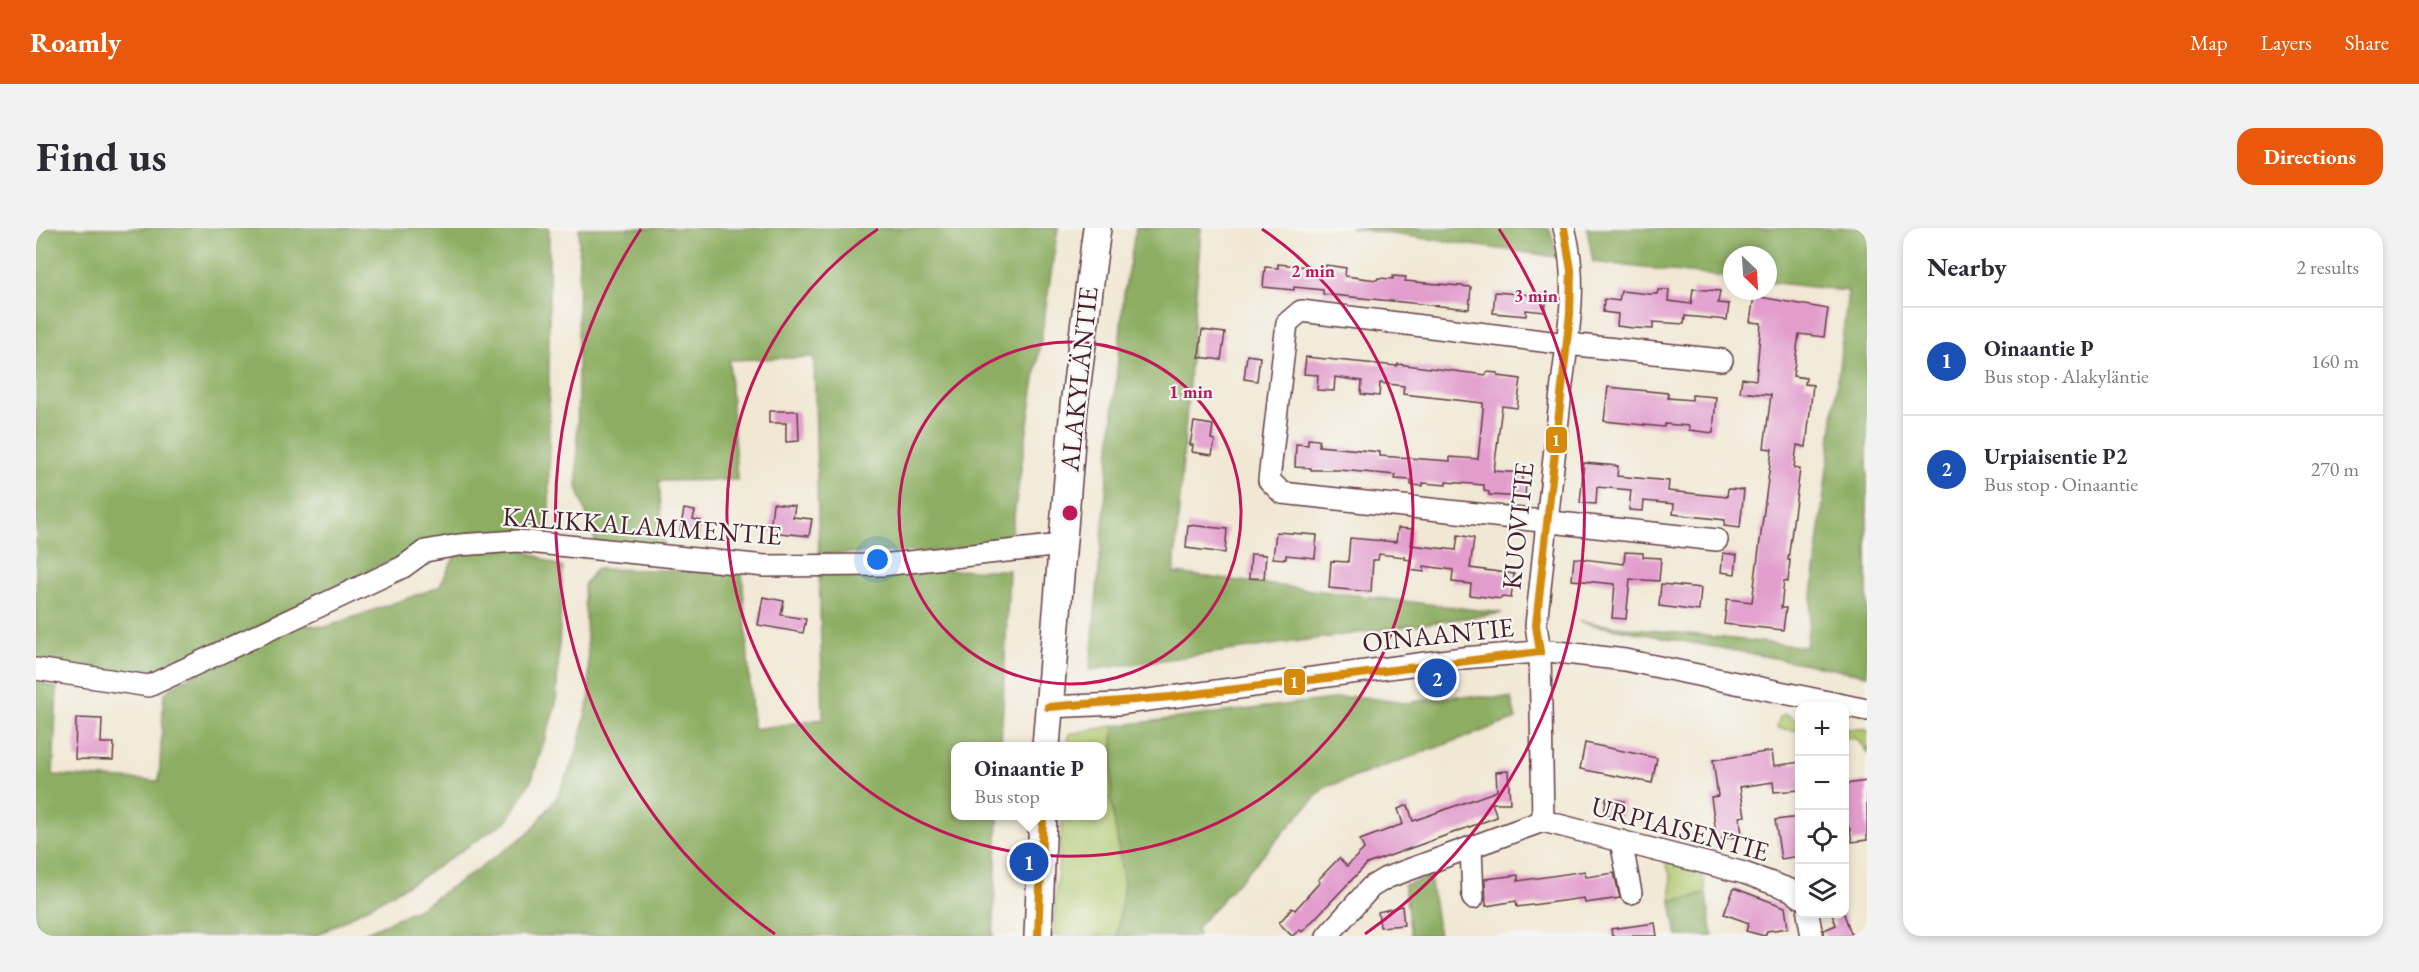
<!DOCTYPE html>
<html lang="en">
<head>
<meta charset="utf-8">
<style>
  body { margin:0; font-family:"EB Garamond",serif; background:#f2f2f3; color:#2b2b33 }
  .controls { position:absolute; right:18px; bottom:18px; display:grid; overflow:hidden; border-radius:12px; box-shadow:0 3px 9px #0003 }
  .controls button { width:54px; height:54px; display:grid; place-items:center; padding:0; border:0; border-bottom:2px solid #e1e1e2; background:#fff; color:#2b2b33; font:30px sans-serif }
  .compass { position:absolute; left:1687px; top:18px; width:54px; height:54px; border-radius:50%; background:#fff; box-shadow:0 3px 9px #0003; rotate:155deg }
  .you { position:absolute; left:842px; top:332px; width:21px; height:21px; margin:-15px; border:4px solid #fff; border-radius:50%; background:#1a73e8; box-shadow:0 0 0 9px #1a73e833 }
  .badge { display:grid; place-items:center; width:39px; height:39px; border-radius:50%; background:#ea580c; color:#fff; font-size:20px; font-weight:700 }
  .pin { position:absolute; translate:-50% -50%; border:3px solid #fff; box-shadow:0 2px 6px #0006 }
  .popup { position:absolute; left:915px; top:514px; width:156px; height:78px; box-sizing:border-box; display:grid; place-content:center; border-radius:12px; background:#fff; filter:drop-shadow(0 2px 4px #0005); font-size:20px; white-space:nowrap; color:#7c7c81 }
  .popup b { font-size:22px; color:#2b2b33 }
  .popup::after { content:''; position:absolute; left:50%; top:100%; margin-left:-12px; border:12px solid transparent; border-top-color:#fff }
  .list { margin:0; padding:0; list-style:none }
  h2 { display:flex; justify-content:space-between; align-items:center; height:78px; margin:0; padding:0 24px; font-size:26px }
  h2 small { font-size:20px; font-weight:400; color:#7c7c81 }
  .list li { display:grid; grid-template-columns:39px 1fr auto; gap:18px; align-items:center; box-sizing:border-box; height:108px; padding:0 24px; border-top:2px solid #e1e1e2 }
  .list b { display:block; font-size:22px; white-space:nowrap }
  .list p { margin:0; font-size:20px; white-space:nowrap; color:#7c7c81 }
  .list em { font-size:20px; font-style:normal; color:#7c7c81 }
  .icon { flex:none; width:33px; height:33px; fill:none; stroke:currentColor; stroke-width:2; stroke-linecap:round; stroke-linejoin:round }
  .map { position:relative; flex:none; width:1831px; height:708px; overflow:hidden; border-radius:18px }
  header { display:flex; align-items:center; gap:36px; box-sizing:border-box; height:84px; padding:0 30px; background:#ea580c; color:#fff }
  header strong { font-size:28px }
  nav { display:flex; gap:33px; margin-inline-start:auto; font-size:21px }
  .intro { display:flex; align-items:center; justify-content:space-between; box-sizing:border-box; height:144px; padding:0 36px }
  h1 { margin:0; font-size:42px }
  .button { padding:15px 27px; border-radius:18px; background:#ea580c; color:#fff; font-size:21px; font-weight:700 }
  main { display:flex; gap:36px; padding:0 36px }
  aside { flex:1; background:#fff; border-radius:18px; box-shadow:0 3px 9px #0003 }
  .map>svg:first-child { display:block }
</style>
</head>
<body>
<header>
<strong>Roamly</strong>
<nav><a>Map</a><a>Layers</a><a>Share</a></nav>
</header>
<div class="intro"><h1>Find us</h1><a class="button">Directions</a></div>
<main>
<div class="map">
<svg width="1831" height="708" viewBox="0 0 1831 708">
  <rect width="100%" height="100%" fill="#f6f6f2"/>
  <filter id="ink" filterUnits="userSpaceOnUse"><feTurbulence type="fractalNoise" baseFrequency=".0167" numOctaves="2"/><feDisplacementMap in="SourceGraphic" scale="12" xChannelSelector="R" yChannelSelector="G"/><feConvolveMatrix kernelMatrix="1 2 1 2 8 2 1 2 1" color-interpolation-filters="sRGB"/></filter>
  <filter id="wash" filterUnits="userSpaceOnUse"><feTurbulence type="fractalNoise" baseFrequency=".008" numOctaves="4" result="noise"/><feDisplacementMap in="SourceGraphic" scale="24" xChannelSelector="R" yChannelSelector="G"/><feGaussianBlur stdDeviation="1.35" result="paint"/><feColorMatrix in="noise" values="0 0 0 0 0 0 0 0 0 0 0 0 0 0 0 0 0 1.4 0 .05"/><feComposite in="paint" operator="in"/></filter>
  <g filter="url(#wash)">
    <rect width="100%" height="100%" fill="#f1e8d4"/>
    <g fill="#b0c96f" stroke="#7d744d" stroke-width="1.5">
      <polygon points="1750,486 1763,494 1763,503 1741,500 1744,489"/>
      <polygon points="1078,498 1075,570 1088,657 1081,708 1016,708 1027,588 1066,588 1066,518 1032,518 1033,506"/>
      <polygon points="1808,501 1831,501 1831,524 1821,511 1809,509"/>
      <polygon points="1629,632 1666,639 1670,666 1635,673 1635,650"/>
    </g>
    <g fill="#8cad62" stroke="#6b6646" stroke-width="1.5">
      <polygon points="0,0 513,0 513,306 471,306 388,320 341,338 186,420 129,446 105,449 0,431"/>
      <polygon points="543,0 1022,0 974,313 902,323 783,326 778,129 693,132 701,252 623,253 628,319 560,315 541,259"/>
      <polygon points="1100,0 1165,0 1138,345 1466,385 1054,442 1088,65"/>
      <polygon points="1313,0 1513,0 1522,29"/>
      <polygon points="1551,0 1831,0 1831,447 1543,394 1770,419 1812,63 1732,54 1732,27 1696,27 1696,50 1557,34"/>
      <polygon points="484,320 527,340 520,476 496,551 473,591 386,649 280,708 0,708 0,453 21,460 17,547 123,553 128,466 142,455 254,395 290,399 403,359 422,322"/>
      <polygon points="560,341 706,344 717,501 787,491 783,343 973,342 965,518 920,518 920,588 962,588 957,708 322,708 385,679 444,640 495,603 521,569 540,527 554,467 548,357"/>
      <polygon points="1320,468 1369,475 1419,468 1475,470 1480,491 1288,560 1161,699 1162,708 1081,708 1088,657 1075,570 1078,498"/>
      <polygon points="1394,649 1403,708 1375,708 1368,657"/>
      <polygon points="1670,666 1677,708 1641,708 1635,673"/>
    </g>
    <g id="blocks">
      <g fill="#e29dcd">
        <polygon points="1242,36 1290,41 1290,37 1310,40 1309,48 1341,52 1342,50 1357,51 1357,48 1370,49 1369,53 1435,59 1433,81 1287,66 1287,62 1258,59 1258,62 1227,59 1229,39 1242,40"/>
        <polygon points="1657,61 1684,63 1682,75 1693,76 1691,92 1649,88 1648,96 1617,94 1617,101 1597,100 1581,98 1582,86 1567,84 1568,71 1583,73 1585,63 1614,66 1621,66 1622,62 1633,62 1632,73 1655,76"/>
        <polygon points="1459,64 1495,67 1495,65 1511,66 1509,84 1490,82 1490,88 1457,85"/>
        <polygon points="1718,68 1792,81 1788,109 1763,106 1757,148 1770,150 1769,156 1777,157 1770,219 1761,217 1758,240 1764,241 1752,332 1754,332 1752,354 1748,353 1745,380 1750,380 1747,402 1688,396 1691,371 1716,374 1736,221 1728,220 1735,167 1704,164 1706,150 1720,152 1725,95 1714,94"/>
        <polygon points="1166,102 1189,105 1185,132 1163,129"/>
        <polygon points="1211,127 1224,129 1221,153 1208,151"/>
        <polygon points="1270,129 1361,138 1362,136 1450,147 1451,144 1462,145 1462,148 1485,151 1481,180 1466,178 1458,243 1487,245 1486,254 1490,254 1489,269 1453,267 1453,264 1448,263 1448,257 1410,254 1410,257 1387,255 1387,258 1375,257 1375,252 1359,251 1360,247 1303,242 1275,242 1275,240 1259,239 1260,216 1272,217 1272,211 1283,212 1283,218 1344,224 1344,228 1414,233 1414,229 1442,231 1447,182 1447,175 1367,166 1368,158 1344,155 1343,168 1325,166 1326,153 1299,149 1298,163 1281,162 1282,147 1268,146"/>
        <polygon points="1572,159 1632,165 1632,170 1656,172 1656,167 1680,169 1677,205 1653,202 1653,198 1629,196 1628,199 1568,193"/>
        <polygon points="733,183 762,183 763,213 750,214 750,195 733,195"/>
        <polygon points="1158,194 1177,197 1175,211 1179,212 1176,227 1156,224 1157,217 1154,217"/>
        <polygon points="1548,235 1582,238 1581,248 1633,253 1632,263 1691,269 1692,261 1708,262 1704,300 1688,298 1689,292 1637,286 1638,276 1608,273 1607,283 1593,282 1595,262 1561,259 1560,276 1544,275"/>
        <polygon points="737,275 759,278 757,289 776,291 773,308 734,304"/>
        <polygon points="648,281 659,283 657,291 665,293 662,307 644,303"/>
        <polygon points="1152,297 1191,301 1189,325 1150,320"/>
        <polygon points="1362,300 1377,301 1375,317 1420,322 1422,307 1438,310 1434,340 1478,346 1475,370 1465,369 1465,371 1434,367 1435,356 1416,354 1417,342 1388,338 1388,344 1373,342 1374,332 1368,331 1369,329 1343,326 1342,332 1337,332 1335,364 1293,360 1295,333 1312,334 1314,310 1360,314"/>
        <polygon points="1240,304 1281,307 1279,330 1250,327 1250,331 1237,330"/>
        <polygon points="1589,324 1607,325 1607,329 1625,330 1623,353 1594,351 1590,391 1576,390 1579,356 1536,352 1538,330 1588,336"/>
        <polygon points="1687,325 1701,327 1699,346 1685,344"/>
        <polygon points="1215,326 1230,327 1228,351 1213,350"/>
        <polygon points="1625,356 1665,360 1663,383 1623,378"/>
        <polygon points="727,369 748,373 745,387 770,391 767,405 722,397"/>
        <polygon points="40,490 66,491 65,515 78,515 77,532 39,531"/>
        <polygon points="1549,515 1621,530 1616,555 1544,541"/>
        <polygon points="1736,523 1738,538 1764,534 1764,562 1738,564 1737,554 1704,559 1709,588 1704,589 1706,608 1681,612 1675,569 1682,568 1677,532"/>
        <polygon points="1472,543 1474,575 1456,575 1461,589 1331,636 1266,704 1264,702 1256,708 1243,695 1256,680 1259,682 1284,654 1282,652 1303,630 1311,638 1328,621 1324,612 1367,596 1362,581 1372,577 1377,593 1461,563 1460,544"/>
        <polygon points="1831,553 1831,612 1816,614 1814,601 1811,595 1809,596 1809,556"/>
        <polygon points="1570,570 1588,573 1586,589 1568,586"/>
        <polygon points="1764,589 1764,628 1745,631 1739,592"/>
        <polygon points="1549,643 1550,649 1578,645 1584,670 1549,675 1548,670 1481,679 1480,673 1450,678 1449,651 1482,647 1482,653"/>
        <polygon points="1698,660 1749,679 1752,700 1731,703 1729,708 1710,703 1713,695 1688,686"/>
        <polygon points="1366,678 1368,697 1344,699 1342,684"/>
        <polygon points="1796,686 1808,686 1816,708 1788,708 1788,702 1800,697"/>
        <polygon points="1619,695 1621,708 1576,708 1575,701"/>
      </g>
    </g>
  </g>
  <g filter="url(#ink)">
    <use href="#blocks" fill-opacity="0" stroke="#633d44" stroke-width="1.5"/>
    <g fill="none" stroke-linecap="round" stroke-linejoin="round">
      <g stroke="#633d44" stroke-width="24">
        <g id="minor">
          <polyline points="1681,312 1246,265 1233,252 1251,95 1265,83 1531,116 1686,132"/>
          <polyline points="0,441 113,458 367,339 389,323 423,317 482,313 729,338 846,337 1025,317"/>
          <polyline points="1012,479 1082,476 1427,430 1513,423 1589,432 1831,482"/>
          <path d="M1507,593L1504,424L1500,397C1508,322 1516,248 1524,173C1530,117 1544,55 1528,0"/>
          <polyline points="1585,613 1595,665"/>
          <polyline points="1435,619 1437,670"/>
          <polyline points="1772,686 1776,708"/>
          <polyline points="1291,708 1335,659 1350,650 1507,593 1708,645 1755,662 1764,669"/>
        </g>
      </g>
      <g stroke="#633d44" stroke-width="30">
        <g id="major">
          <polyline points="1010,518 1038,178 1061,0"/>
          <polyline points="1002,708 1007,588"/>
        </g>
      </g>
      <use href="#minor" stroke="#fff" stroke-width="21"/>
      <use href="#major" stroke="#fff" stroke-width="27"/>
      <g stroke="#f6f6f2" stroke-width="12">
        <g id="bus-1">
          <polyline points="1504,424 1500,397 1534,86 1535,42 1528,0"/>
          <polyline points="1012,479 1135,469 1504,424"/>
          <polyline points="1002,708 1007,588"/>
        </g>
      </g>
      <use href="#bus-1" stroke="#d48b09" stroke-width="8"/>
    </g>
  </g>
  <g fill="none" stroke="#c2185b" stroke-width="3">
    <circle cx="1034" cy="285" r="171"/>
    <path d="M1226 1A343 343 0 1 1 842 1"/>
    <path d="M739 706A514 514 0 0 1 605 1M1463 1A514 514 0 0 1 1329 706"/>
  </g>
  <g text-anchor="middle" stroke-width="4.5" stroke-linejoin="round" paint-order="stroke">
    <g font-size="27" fill="#4a1f2b" stroke="#f6f6f2">
      <text transform="translate(1043 151) rotate(-84)" y="9">ALAKYLÄNTIE</text>
      <text transform="translate(606 298) rotate(4)" y="9">KALIKKALAMMENTIE</text>
      <text transform="translate(1482 298) rotate(-84)" y="9">KUOVITIE</text>
      <text transform="translate(1402 407) rotate(-6)" y="9">OINAANTIE</text>
      <text transform="translate(1644 601) rotate(15)" y="9">URPIAISENTIE</text>
    </g>
  </g>
  <circle cx="1034" cy="285" r="9" fill="#c2185b" stroke="#f6f6f2" stroke-width="3"/>
  <g font-size="18" text-anchor="middle" font-weight="bold" fill="#c2185b" stroke="#f6f6f2" stroke-width="4.5" stroke-linejoin="round" paint-order="stroke">
    <text x="1277" y="49">2 min</text>
    <text x="1500" y="74">3 min</text>
    <text x="1155" y="170">1 min</text>
  </g>
  <g stroke="#f6f6f2" stroke-width="2">
    <rect x="1509" y="198" width="23" height="28" rx="6" fill="#d48b09"/>
    <rect x="1247" y="440" width="23" height="28" rx="6" fill="#d48b09"/>
  </g>
  <g font-size="16" text-anchor="middle" font-weight="bold" fill="#fff">
    <text x="1520" y="218">1</text>
    <text x="1258" y="460">1</text>
  </g>
</svg>
<div class="controls">
<button>+</button>
<button>−</button>
<button><svg class="icon" aria-label="locate" viewBox="0 0 24 24"><circle cx="12" cy="12" r="6"/><path d="M12 2v4M12 18v4M2 12h4M18 12h4"/></svg></button>
<button><svg class="icon" aria-label="layers" viewBox="0 0 24 24"><path d="M12 4l9 5-9 5-9-5zM3 14l9 5 9-5"/></svg></button>
</div>
<svg class="compass" viewBox="-18 -18 36 36"><path d="M0-13l5 13h-10z" fill="#e53935"/><path d="M0 13l5-13h-10z" fill="#7c7c81"/></svg>
<div class="you"></div>
<div class="pin badge" style="left:993px;top:634px;background:#1a4fb4">1</div>
<div class="popup"><b>Oinaantie P</b>Bus stop</div>
<div class="pin badge" style="left:1401px;top:450px;background:#1a4fb4">2</div>
</div>
<aside>
<h2>Nearby<small>2 results</small></h2>
<ul class="list">
<li><span class="badge" style="background:#1a4fb4">1</span><div><b>Oinaantie P</b><p>Bus stop · Alakyläntie</p></div><em>160 m</em></li>
<li><span class="badge" style="background:#1a4fb4">2</span><div><b>Urpiaisentie P2</b><p>Bus stop · Oinaantie</p></div><em>270 m</em></li>
</ul>
</aside>
</main>
</body>
</html>
